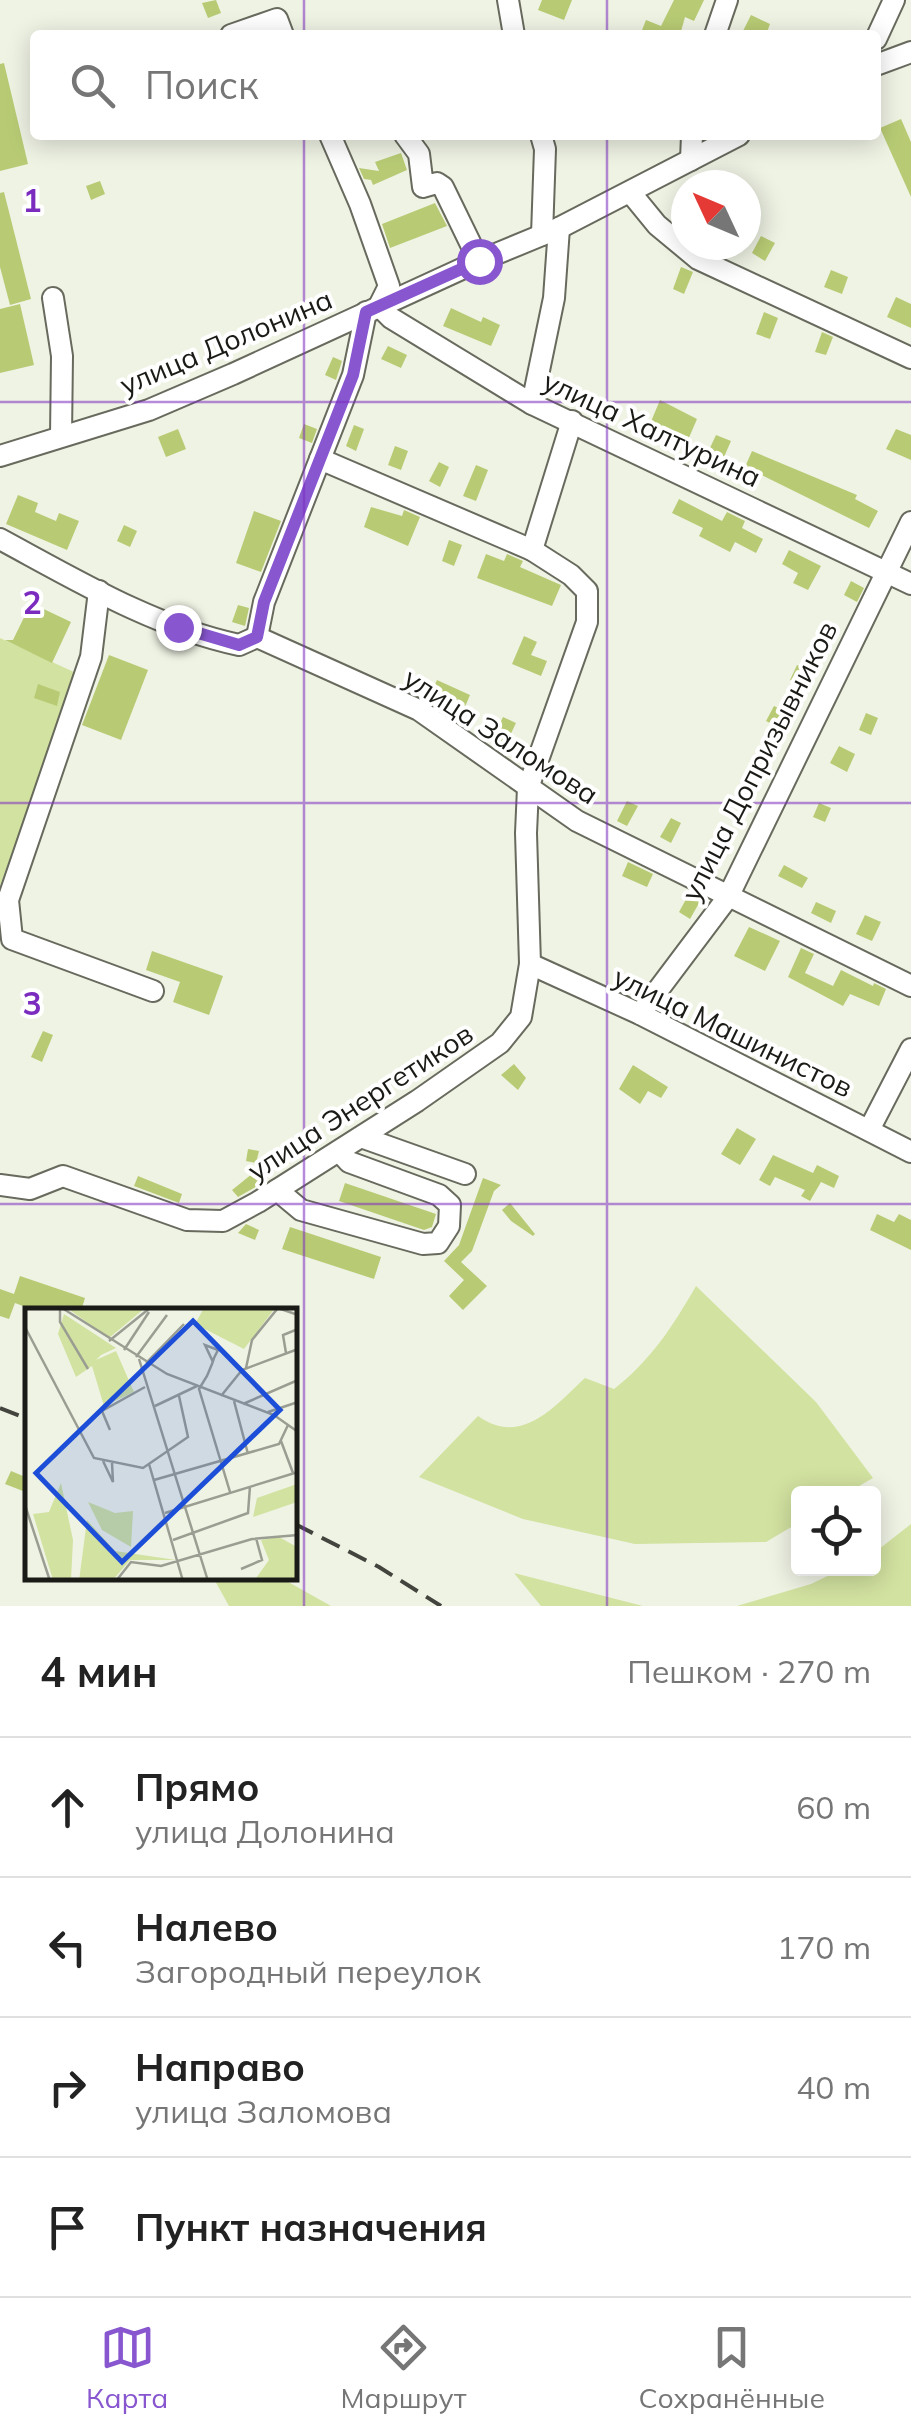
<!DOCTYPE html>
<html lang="ru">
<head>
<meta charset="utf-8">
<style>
  body { margin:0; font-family:Mulish,sans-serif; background:#f6f6f6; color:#222 }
  .controls { position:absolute; right:30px; bottom:30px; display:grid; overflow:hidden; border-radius:10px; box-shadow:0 5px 25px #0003 }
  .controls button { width:90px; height:90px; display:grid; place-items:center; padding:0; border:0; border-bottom:2px solid #e0e0e0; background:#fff; color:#222; font:50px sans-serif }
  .compass { position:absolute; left:671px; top:170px; width:90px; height:90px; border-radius:50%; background:#fff; box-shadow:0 5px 25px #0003; rotate:314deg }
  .stop { position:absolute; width:30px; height:30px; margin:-22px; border:8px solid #8857d0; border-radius:50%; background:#fff }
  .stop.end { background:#8857d0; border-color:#fff; box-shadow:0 2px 10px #0008 }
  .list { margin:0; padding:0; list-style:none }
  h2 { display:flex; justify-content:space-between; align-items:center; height:130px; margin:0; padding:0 40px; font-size:42px }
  h2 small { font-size:32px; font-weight:400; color:#767676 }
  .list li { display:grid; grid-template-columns:65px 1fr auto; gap:30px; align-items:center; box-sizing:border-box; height:140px; padding:0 40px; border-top:2px solid #e0e0e0 }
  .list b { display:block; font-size:38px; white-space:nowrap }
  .list p { margin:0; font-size:32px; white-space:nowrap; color:#767676 }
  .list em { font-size:32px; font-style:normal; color:#767676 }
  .icon { flex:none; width:55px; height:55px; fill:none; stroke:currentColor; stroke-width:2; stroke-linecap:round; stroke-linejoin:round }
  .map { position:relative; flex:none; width:911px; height:1606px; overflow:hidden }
  .search { position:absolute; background:#fff; box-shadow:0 5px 25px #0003; left:30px; right:30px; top:30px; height:110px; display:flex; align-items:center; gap:25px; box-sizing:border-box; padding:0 35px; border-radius:10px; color:#767676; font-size:38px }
  .sheet { height:690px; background:#fff }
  nav { display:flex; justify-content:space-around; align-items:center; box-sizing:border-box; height:140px; border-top:2px solid #e0e0e0; background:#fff; font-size:28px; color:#767676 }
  nav a { display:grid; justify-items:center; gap:5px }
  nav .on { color:#8857d0 }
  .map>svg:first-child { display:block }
</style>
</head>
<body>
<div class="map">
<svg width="911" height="1606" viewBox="0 0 911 1606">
  <rect width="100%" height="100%" fill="#eff3e4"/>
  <g fill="#d2e2a0">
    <polygon points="0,638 76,673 0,886"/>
    <path d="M696,1286L816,1402L873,1478L847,1493L798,1494V1523L766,1542L635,1544L523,1519L419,1477L478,1416C521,1447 554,1407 585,1378L614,1389C651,1360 673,1326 696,1286Z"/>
    <polygon points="911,1524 911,1606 737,1606 811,1584 842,1569 874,1568 874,1553"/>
    <polygon points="514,1573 643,1606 541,1606"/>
    <polygon points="214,1579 283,1579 331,1606 229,1606"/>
  </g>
  <g fill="#b8cb74">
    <polygon points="216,0 221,13 208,18 202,3"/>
    <polygon points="542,0 572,0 564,20 538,10"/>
    <polygon points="674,0 704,0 694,21 685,17 680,35 640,35 646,20 661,26"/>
    <polygon points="751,15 770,24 766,35 741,35"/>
    <polygon points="4,63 28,164 0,171 0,64"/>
    <polygon points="901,119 911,142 911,197 880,128"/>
    <polygon points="401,153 407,170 373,185 371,180 364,179 359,168 379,171 375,162"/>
    <polygon points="100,181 105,194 91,200 86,186"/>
    <polygon points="4,192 31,299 10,305 0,267 0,193"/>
    <polygon points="435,203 447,226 390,248 382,224"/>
    <polygon points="761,236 775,243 765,261 752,253"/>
    <polygon points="681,267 693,272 684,294 673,289"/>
    <polygon points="831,270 848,277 842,294 824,287"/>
    <polygon points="896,297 911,304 911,328 887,317"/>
    <polygon points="20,304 34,365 0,373 0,309"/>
    <polygon points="451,308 481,322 483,317 500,325 491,346 443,326"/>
    <polygon points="764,312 778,318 770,339 756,334"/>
    <polygon points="822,332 833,337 826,355 815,352"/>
    <polygon points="388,346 407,355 401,368 381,359"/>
    <polygon points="333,357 342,361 336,380 325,375"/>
    <polygon points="660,400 697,419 688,440 650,424"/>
    <polygon points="304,424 317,429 312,443 299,438"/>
    <polygon points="354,425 364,429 356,451 346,446"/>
    <polygon points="178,429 186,449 166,457 158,437"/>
    <polygon points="896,429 911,435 911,460 886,449"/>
    <polygon points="716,435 731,441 724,457 709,450"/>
    <polygon points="395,446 408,451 401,470 388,465"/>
    <polygon points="752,451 857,495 855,499 878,511 869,528 745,467"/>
    <polygon points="439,462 449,467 440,487 429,481"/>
    <polygon points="476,465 488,470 476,501 463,496"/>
    <polygon points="18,495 38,503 35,512 56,521 59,513 79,521 67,550 6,524"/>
    <polygon points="679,499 722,521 727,512 745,521 742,528 763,539 756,553 735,542 730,552 699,536 703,528 672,513"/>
    <polygon points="371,507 402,516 404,510 420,517 408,546 364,527"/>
    <polygon points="254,511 281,521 261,572 236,563"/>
    <polygon points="124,525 137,531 130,547 117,541"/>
    <polygon points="449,540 462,545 454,566 442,561"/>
    <polygon points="789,550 821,566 808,590 793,583 798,573 782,564"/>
    <polygon points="486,554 504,561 507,554 523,561 520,567 561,585 552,606 477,578"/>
    <polygon points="851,581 864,588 857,602 844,595"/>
    <polygon points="31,603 71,622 52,663 5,640 13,640"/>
    <polygon points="238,605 249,608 245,626 232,622"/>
    <polygon points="524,636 537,642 531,655 547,661 541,676 512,664"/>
    <polygon points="109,655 148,670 121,740 82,725"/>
    <polygon points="797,665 814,673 807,688 790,680"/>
    <polygon points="437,680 470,695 459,721 428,700"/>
    <polygon points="38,684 60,692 57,706 34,698"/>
    <polygon points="774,706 795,716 787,732 766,721"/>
    <polygon points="866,713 878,718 871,735 859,730"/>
    <polygon points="503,717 516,723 506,744 493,738"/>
    <polygon points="839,746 855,754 847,772 830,763"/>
    <polygon points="627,801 638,806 627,826 617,821"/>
    <polygon points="819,803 831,808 825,822 813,817"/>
    <polygon points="671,818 681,823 671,843 660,837"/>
    <polygon points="708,846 724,854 718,867 702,859"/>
    <polygon points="628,862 653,874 647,887 622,876"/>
    <polygon points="784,865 808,878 802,888 778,876"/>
    <polygon points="690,892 702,898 690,919 679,912"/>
    <polygon points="816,902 836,911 831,923 811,913"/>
    <polygon points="865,915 881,922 872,941 856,934"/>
    <polygon points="749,927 780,941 765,971 734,956"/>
    <polygon points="801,948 814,954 805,973 833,986 841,970 873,986 874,983 886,989 879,1006 850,994 843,1006 788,977"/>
    <polygon points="152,951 223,976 209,1015 173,1002 180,982 146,970"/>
    <polygon points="43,1031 53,1035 42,1062 31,1057"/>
    <polygon points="514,1064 526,1078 518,1090 501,1075"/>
    <polygon points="633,1065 668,1087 661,1098 648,1091 640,1104 619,1089"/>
    <polygon points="737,1128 756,1139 740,1165 721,1154"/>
    <polygon points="296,1146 299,1156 270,1166 246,1161 248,1149 259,1151 257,1159"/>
    <polygon points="773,1155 813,1173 817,1165 839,1176 834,1188 821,1182 810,1201 801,1196 805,1190 775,1177 770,1186 759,1180"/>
    <polygon points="257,1170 266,1181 238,1197 232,1190"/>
    <polygon points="138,1176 182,1194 179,1203 134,1186"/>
    <polygon points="483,1178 501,1185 494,1191 472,1251 461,1262 487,1286 463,1310 449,1296 464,1280 444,1261 459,1245"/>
    <polygon points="345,1183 436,1214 432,1227 424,1230 339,1201"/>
    <polygon points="510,1203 535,1234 533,1236 511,1221 502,1210"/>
    <polygon points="877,1214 894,1222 899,1214 911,1220 911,1250 870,1230"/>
    <polygon points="246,1224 259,1230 255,1240 238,1233"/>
    <polygon points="290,1227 381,1257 374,1279 282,1249"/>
    <polygon points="20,1276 85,1298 81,1311 36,1311 15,1303 9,1319 0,1316 0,1289 14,1294"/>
    <polygon points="11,1471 28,1478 28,1493 5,1484"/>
  </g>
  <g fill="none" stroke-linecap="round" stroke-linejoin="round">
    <g stroke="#676a5d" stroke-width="24">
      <g id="minor">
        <polyline points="508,0 514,35"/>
        <polyline points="231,35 277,19 283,35"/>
        <polyline points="715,35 727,0"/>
        <polyline points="876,39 894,0"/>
        <polyline points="876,65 911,52"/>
        <polyline points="330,135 360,204 389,286 379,306 391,318 532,404 911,584"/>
        <polyline points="405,135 419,154 423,187 437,183 443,187 479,261"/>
        <polyline points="541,135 545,149 542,235"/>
        <polyline points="691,160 692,135"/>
        <polyline points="630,192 657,225 698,259 911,358"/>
        <polyline points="53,298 62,356 61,436"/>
        <polyline points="532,404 554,298 559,228"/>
        <polyline points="0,456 149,410 233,374 479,261 559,228 739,135"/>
        <path d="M0,539C76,580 154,627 239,645L257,637L419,710L577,821L911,986"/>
        <polyline points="532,550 572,421"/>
        <polyline points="99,591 91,657 8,900 12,939 153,991"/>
        <polyline points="257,637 264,602 353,375 366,312"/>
        <polyline points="530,964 640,1014 911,1152"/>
        <polyline points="640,1014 728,897 911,522"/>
        <polyline points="869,1130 911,1049"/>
        <polyline points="361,1137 465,1174"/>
        <polyline points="0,1185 30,1189 63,1176 187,1220 223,1221 258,1202 417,1101 500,1043 521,1017 530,964 526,833 528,788 587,622 587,591 571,575 532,550 320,459"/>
        <polyline points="277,1190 301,1210 423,1244 438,1243 449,1226 450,1205 439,1195 349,1162 339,1151"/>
      </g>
    </g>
    <use href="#minor" stroke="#fff" stroke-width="20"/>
    <g stroke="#43443d" stroke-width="4" stroke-dasharray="20 10" stroke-linecap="butt">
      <polyline points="0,1408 28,1419"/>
      <polyline points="295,1524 379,1567 441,1606"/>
    </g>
  </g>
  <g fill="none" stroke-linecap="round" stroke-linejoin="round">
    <polyline stroke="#8857d0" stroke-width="12" points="178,627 239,645 257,637 264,602 353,375 366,312 479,261"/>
  </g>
  <path fill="none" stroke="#7b2cbf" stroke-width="2.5" stroke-opacity="0.55" d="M304,0V35M607,0V35M304,135V1606M607,135V1606M0,402H911M0,803H911M0,1204H911"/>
  <g text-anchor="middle" stroke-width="8" stroke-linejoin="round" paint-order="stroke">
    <g font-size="28" fill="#1a1b16" stroke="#fff">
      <text transform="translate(226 342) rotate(-23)" y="10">улица Долонина</text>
      <text transform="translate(652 429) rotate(25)" y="10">улица Халтурина</text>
      <text transform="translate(501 736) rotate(33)" y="10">улица Заломова</text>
      <text transform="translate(759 761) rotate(-63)" y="10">улица Допризывников</text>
      <text transform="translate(733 1032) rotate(26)" y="10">улица Машинистов</text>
      <text transform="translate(360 1102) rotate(-33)" y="10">улица Энергетиков</text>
    </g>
  </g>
  <g transform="translate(25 1308)">
    <rect width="272" height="272" fill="#eff3e4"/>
    <path d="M42,0L46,1L120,0L84,30ZM179,0H250L219,41L170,16ZM39,6L91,40L76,47L71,52L91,43L109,84L79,98L67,58L51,69L33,26ZM36,175L48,232L46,272H28L8,206L24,204ZM272,176V194L228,209L232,190ZM63,194L90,205L108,203L106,239L77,222ZM62,212L90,243L151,252H105L88,272L54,273ZM254,229L272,239V272L229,273L244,252L236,232Z" fill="#d2e2a0"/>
    <path fill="none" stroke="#9a9d92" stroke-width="2.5" d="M35,0V14L63,61M37,0L142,66L249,107L273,124M0,19L69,150L118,160L163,129L154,88M84,33L125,0M99,42L124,4M261,45L258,27L273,21M111,49L142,7M114,51L183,273M188,54L180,37L193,42L189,50L187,56L182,68L174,81L205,184M121,55L159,16M221,60L227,32L253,0L273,7M196,88L217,62L273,41M209,93L223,146M218,96L273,72M130,98L172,78M243,104L273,94M85,122L77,103L120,79M256,133L268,165M78,153L88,174L87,155M124,156L158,273M129,172L254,136L263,117M0,197L25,273M140,205L273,164M148,232L223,205L225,178M216,261L237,252L231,230M91,273L106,254L136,258L227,231L273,227"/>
    <path fill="#1d4ed8" fill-opacity="0.15" stroke="#1d4ed8" stroke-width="5" d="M168,13L255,102L97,254L11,165Z"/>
    <rect width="272" height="272" fill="none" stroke="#1a1b16" stroke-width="5"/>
  </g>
  <g font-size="32" text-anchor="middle" font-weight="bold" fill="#7b2cbf" stroke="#fff" stroke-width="8" stroke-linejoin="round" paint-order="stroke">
    <text x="32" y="212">1</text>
    <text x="32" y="614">2</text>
    <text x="32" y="1015">3</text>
  </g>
</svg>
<div class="controls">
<button><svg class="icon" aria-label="locate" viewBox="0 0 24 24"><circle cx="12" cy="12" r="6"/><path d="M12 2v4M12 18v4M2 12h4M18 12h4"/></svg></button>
</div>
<svg class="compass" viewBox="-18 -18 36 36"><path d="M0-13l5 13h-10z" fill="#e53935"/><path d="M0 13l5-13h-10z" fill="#767676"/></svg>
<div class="stop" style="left:479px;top:261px"></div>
<div class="stop end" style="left:178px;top:627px"></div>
<div class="search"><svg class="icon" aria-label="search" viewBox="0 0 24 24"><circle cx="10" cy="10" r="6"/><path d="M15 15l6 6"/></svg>Поиск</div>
</div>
<section class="sheet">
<h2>4 мин<small>Пешком · 270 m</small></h2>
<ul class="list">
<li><svg class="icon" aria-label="ahead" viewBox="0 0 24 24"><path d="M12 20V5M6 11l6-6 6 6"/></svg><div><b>Прямо</b><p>улица Долонина</p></div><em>60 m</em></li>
<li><svg class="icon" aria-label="left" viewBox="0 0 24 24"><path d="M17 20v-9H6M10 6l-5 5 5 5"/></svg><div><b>Налево</b><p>Загородный переулок</p></div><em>170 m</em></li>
<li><svg class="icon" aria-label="right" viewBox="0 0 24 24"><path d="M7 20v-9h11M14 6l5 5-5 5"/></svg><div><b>Направо</b><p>улица Заломова</p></div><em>40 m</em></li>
<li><svg class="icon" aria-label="arrive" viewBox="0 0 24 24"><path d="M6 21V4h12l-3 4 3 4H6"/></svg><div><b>Пункт назначения</b></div></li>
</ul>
</section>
<nav>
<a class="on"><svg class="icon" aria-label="map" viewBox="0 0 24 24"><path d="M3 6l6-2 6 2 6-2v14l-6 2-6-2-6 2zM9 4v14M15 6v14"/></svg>Карта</a>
<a><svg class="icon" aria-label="directions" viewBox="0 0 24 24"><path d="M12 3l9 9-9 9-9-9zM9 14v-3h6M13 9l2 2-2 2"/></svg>Маршрут</a>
<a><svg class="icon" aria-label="saved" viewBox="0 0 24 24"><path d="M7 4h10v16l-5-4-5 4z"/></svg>Сохранённые</a>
</nav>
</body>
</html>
